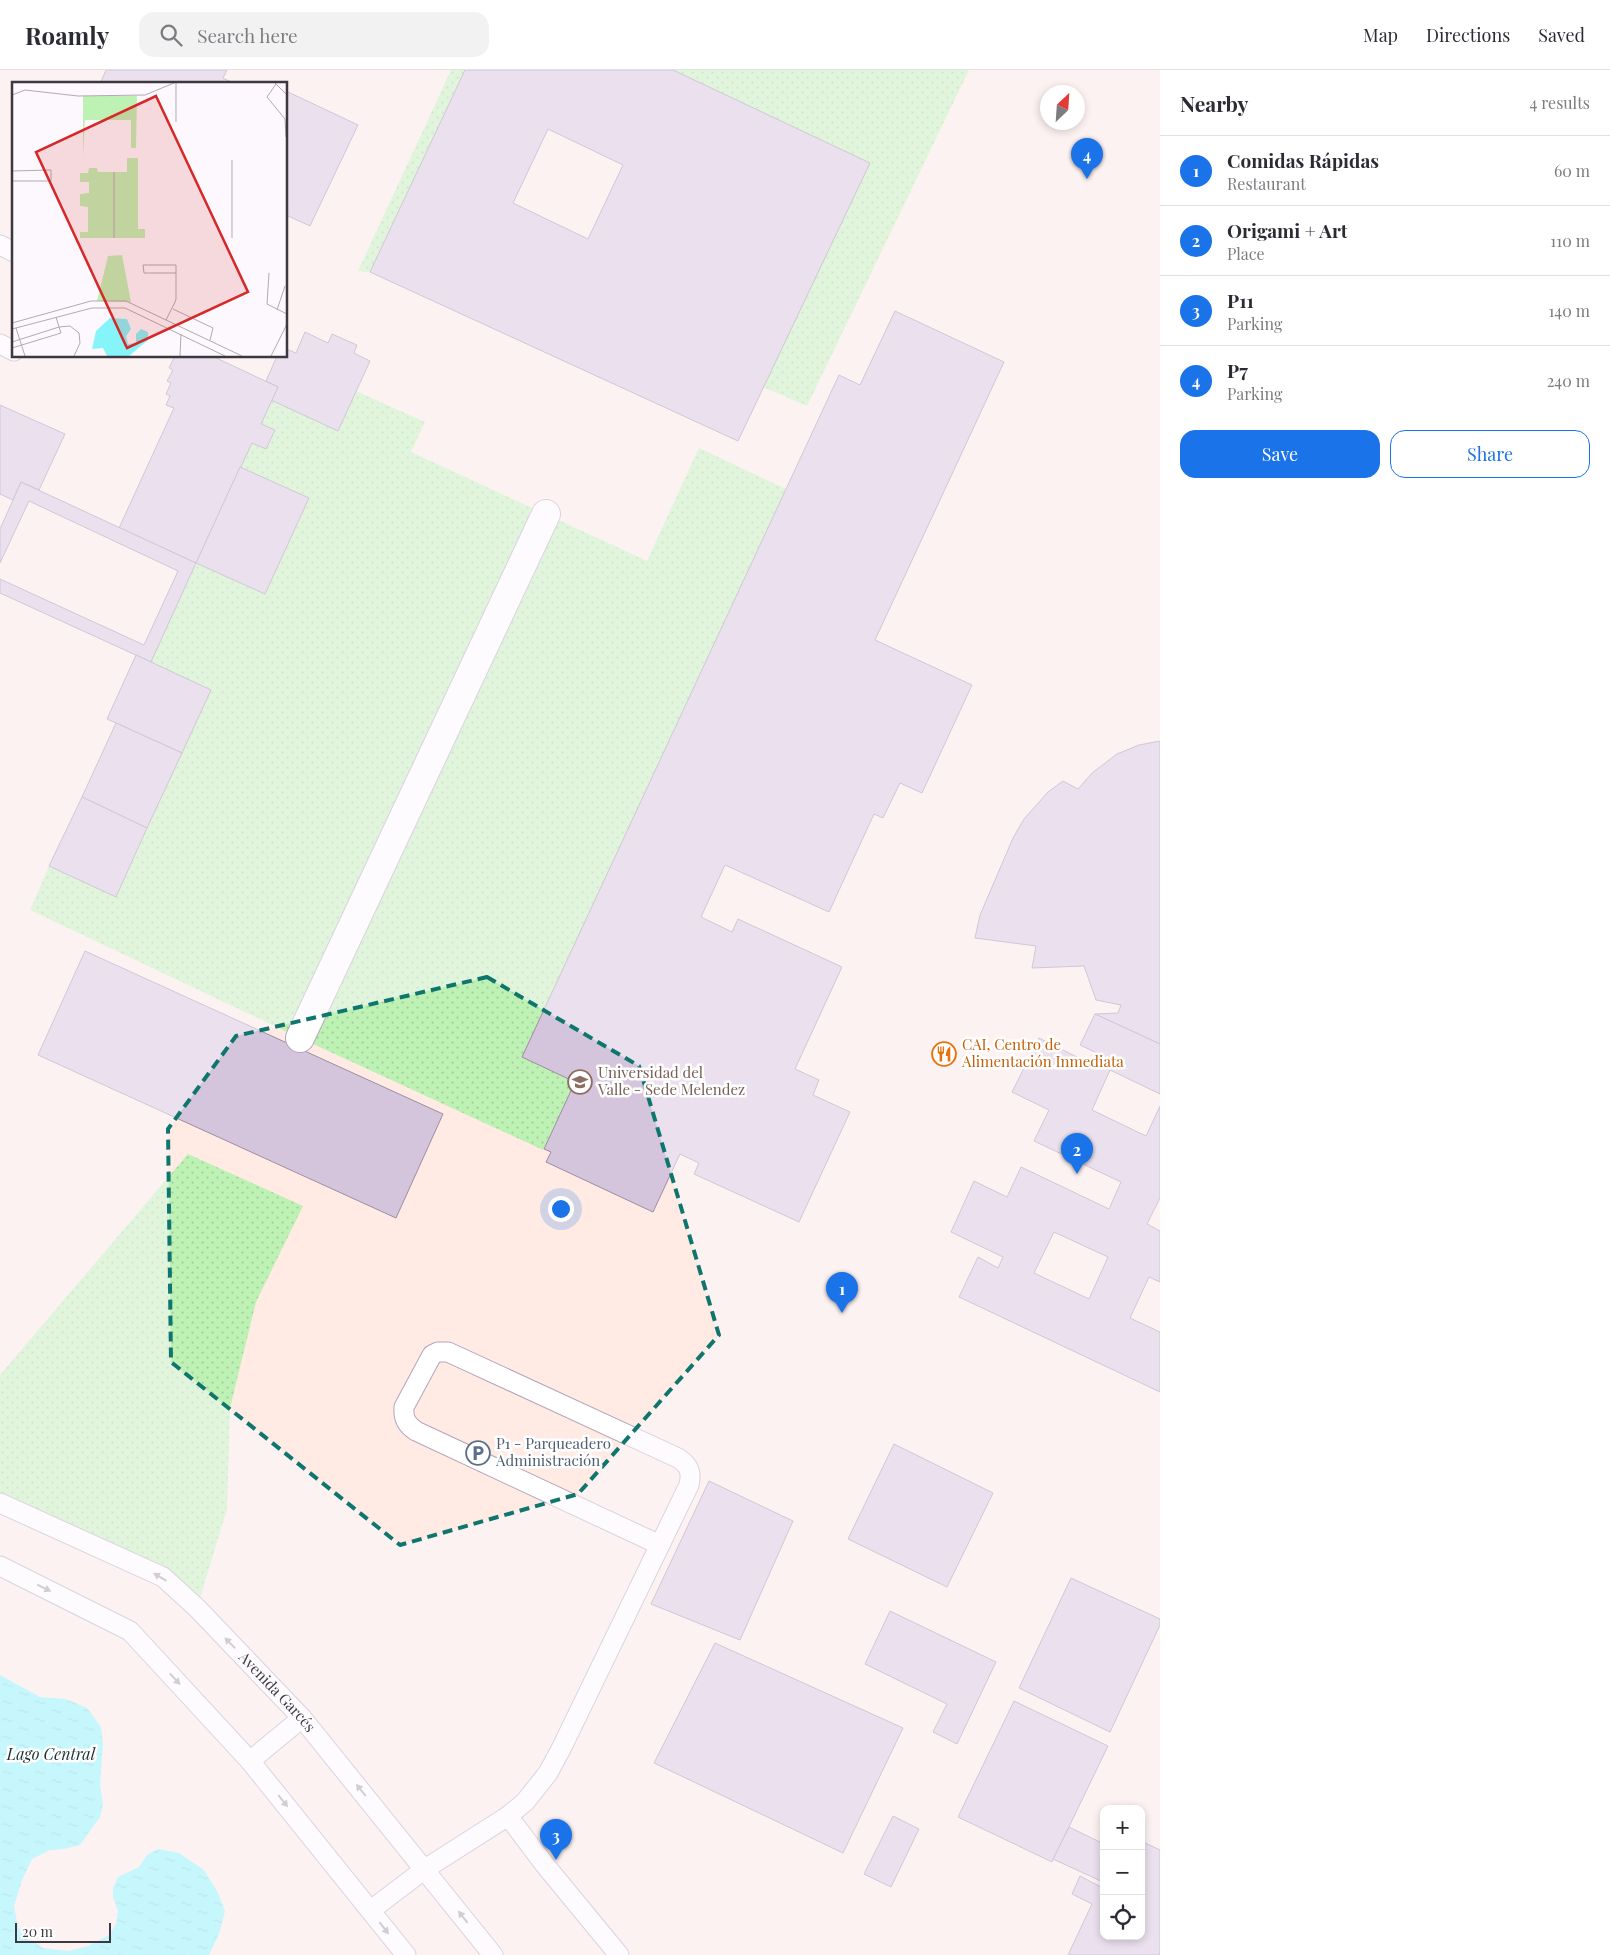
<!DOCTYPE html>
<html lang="en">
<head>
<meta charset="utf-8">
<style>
  body { margin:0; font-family:"Playfair Display",serif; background:#f2f2f3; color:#2b2b33 }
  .controls { position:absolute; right:15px; bottom:15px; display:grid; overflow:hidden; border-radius:10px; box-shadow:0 2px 8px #0003 }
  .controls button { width:45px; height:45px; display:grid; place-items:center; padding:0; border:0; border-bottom:1px solid #e1e1e2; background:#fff; color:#2b2b33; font:25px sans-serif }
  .compass { position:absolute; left:1040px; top:15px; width:45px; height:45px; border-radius:50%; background:#fff; box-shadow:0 2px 8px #0003; rotate:25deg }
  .scale { position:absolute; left:15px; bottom:12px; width:96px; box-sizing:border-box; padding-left:5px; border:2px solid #3d3740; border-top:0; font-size:14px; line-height:18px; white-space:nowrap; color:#3d3740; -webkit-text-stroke:4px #fff; paint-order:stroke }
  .you { position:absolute; left:560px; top:1138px; width:18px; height:18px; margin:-12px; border:4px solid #fff; border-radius:50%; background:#1a73e8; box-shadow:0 0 0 8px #1a73e833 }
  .badge { display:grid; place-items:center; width:32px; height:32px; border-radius:50%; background:#1a73e8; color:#fff; font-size:16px; font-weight:700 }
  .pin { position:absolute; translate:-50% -41px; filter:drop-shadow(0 1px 2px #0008) }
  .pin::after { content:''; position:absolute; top:26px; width:18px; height:15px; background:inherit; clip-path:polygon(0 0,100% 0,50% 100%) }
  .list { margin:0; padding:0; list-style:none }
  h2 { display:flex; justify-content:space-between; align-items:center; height:65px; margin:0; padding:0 20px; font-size:21px }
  h2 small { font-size:16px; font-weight:400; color:#7c7c81 }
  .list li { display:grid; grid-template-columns:32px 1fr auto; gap:15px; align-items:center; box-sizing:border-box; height:70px; padding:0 20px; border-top:1px solid #e1e1e2 }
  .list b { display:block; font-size:19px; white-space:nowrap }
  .list p { margin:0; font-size:16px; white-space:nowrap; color:#7c7c81 }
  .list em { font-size:16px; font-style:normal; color:#7c7c81 }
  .actions { display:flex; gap:10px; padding:15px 20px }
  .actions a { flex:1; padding:11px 0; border:1px solid #1a73e8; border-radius:15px; text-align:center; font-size:18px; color:#1a73e8 }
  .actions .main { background:#1a73e8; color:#fff }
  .icon { flex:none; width:28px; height:28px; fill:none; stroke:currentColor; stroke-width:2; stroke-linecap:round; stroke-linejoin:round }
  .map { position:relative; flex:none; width:1160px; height:1885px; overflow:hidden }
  header { display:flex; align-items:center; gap:30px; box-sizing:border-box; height:70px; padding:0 25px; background:#fff; border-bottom:1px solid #e1e1e2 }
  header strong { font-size:24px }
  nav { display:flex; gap:28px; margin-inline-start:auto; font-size:18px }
  .search { width:350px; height:45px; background:#f2f2f3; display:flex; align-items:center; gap:12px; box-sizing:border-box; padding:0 18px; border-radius:15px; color:#7c7c81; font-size:19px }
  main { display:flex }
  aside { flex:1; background:#fff }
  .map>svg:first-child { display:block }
</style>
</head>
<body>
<header>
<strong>Roamly</strong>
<div class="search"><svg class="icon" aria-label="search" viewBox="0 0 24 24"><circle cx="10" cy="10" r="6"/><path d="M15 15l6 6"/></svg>Search here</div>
<nav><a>Map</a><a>Directions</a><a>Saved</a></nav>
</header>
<main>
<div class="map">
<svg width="1160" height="1885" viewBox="0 0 1160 1885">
  <defs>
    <pattern id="grass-dots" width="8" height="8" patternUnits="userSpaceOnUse" patternTransform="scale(1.25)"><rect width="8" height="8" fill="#bef1b4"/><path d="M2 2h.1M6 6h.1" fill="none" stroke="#a4cf9c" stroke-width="1.8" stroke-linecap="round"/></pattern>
    <pattern id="water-ripples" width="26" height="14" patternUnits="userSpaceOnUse" patternTransform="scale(1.25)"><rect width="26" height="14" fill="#86f5fa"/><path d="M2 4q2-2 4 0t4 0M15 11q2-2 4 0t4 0" fill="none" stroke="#75d3d7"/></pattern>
  </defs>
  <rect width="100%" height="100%" fill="#fcf8fd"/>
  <path fill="#ffebe4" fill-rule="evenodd" d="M0,0H1160V1885H0ZM14,14H286V286H14ZM1048,22H1078V52H1048ZM1104,1739H1141V1866H1104Z"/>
  <g fill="url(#grass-dots)">
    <polygon points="451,0 465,0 370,202 358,201"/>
    <polygon points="673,0 969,0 807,336 763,317"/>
    <polygon points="356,321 425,352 411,382 647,491 699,378 786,419 523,987 575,1012 543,1080 300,968 30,840 49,796 116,827 211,620 151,592 196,493 265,524 309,428 240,397 252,373 266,379 275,360 261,354 271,330 338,361"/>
    <polygon points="188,1084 303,1136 256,1232 230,1338 227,1439 197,1538 163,1507 0,1433 0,1305"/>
  </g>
  <polygon fill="url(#water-ripples)" points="0,1605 40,1627 66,1629 87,1638 101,1657 103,1674 100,1715 103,1735 100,1747 80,1775 64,1779 50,1780 32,1789 22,1810 14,1836 18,1857 26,1866 43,1878 69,1881 88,1876 109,1865 116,1854 118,1841 113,1827 113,1818 118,1807 139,1797 147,1785 158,1779 179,1783 204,1800 217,1821 225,1841 219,1864 209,1885 0,1885"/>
  <g fill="#d4c4dc" stroke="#9c8da3" fill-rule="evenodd">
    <polygon points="106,0 227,0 223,8 235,14 100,14"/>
    <path d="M465,0H673L870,93L738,371L370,202ZM548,59L623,95L588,169L513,133Z"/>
    <polygon points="286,21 358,55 310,156 286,145"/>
    <polygon points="895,241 1004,292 875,570 972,615 922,723 900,713 883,748 874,744 829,842 725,795 701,847 732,862 738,849 842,897 795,999 819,1010 813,1025 850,1042 799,1152 694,1104 699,1093 680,1084 653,1142 546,1092 551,1082 544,1079 575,1012 522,987 839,305 860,315"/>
    <polygon points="305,262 328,273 332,264 357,275 354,283 370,291 338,361 271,330 278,317 266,311 277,286 286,286 286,279 296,283"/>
    <polygon points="175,286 212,286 278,317 261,354 275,360 266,379 252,373 196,493 119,458 174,338 166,335 170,326 166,324 171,313 167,311 173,300 169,298"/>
    <polygon points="0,335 65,364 39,420 21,412 13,430 0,424"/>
    <polygon points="240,397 309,428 265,524 196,493"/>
    <polygon points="21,412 196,493 151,592 0,523 0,509 144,575 178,501 29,431 0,493 0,459"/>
    <polygon points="136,585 211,620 182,683 107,649"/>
    <polygon points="116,653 182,683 147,758 82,727"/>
    <polygon points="1160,671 1160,974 1095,944 1118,943 1121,935 1096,930 1084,896 1032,898 1036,876 975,868 980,845 1013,768 1024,749 1048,722 1063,711 1078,719 1092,703 1117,684 1139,675"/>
    <polygon points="82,727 147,758 116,827 49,796"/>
    <polygon points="85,881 443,1044 396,1148 38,985"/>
    <path d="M1095,944L1160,974V1024L1110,1000L1092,1040L1146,1066L1160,1036V1128L1147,1154L1160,1161V1212L1149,1207L1130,1248L1160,1262V1322L959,1227L978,1187L998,1198L1003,1187L951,1162L974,1111L1007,1127L1021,1097L1109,1139L1121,1112L1034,1071L1049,1040L1012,1022L1039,968L1091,994L1097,983L1080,975ZM1054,1162L1108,1187L1089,1229L1034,1203Z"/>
    <polygon points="894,1374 993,1423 947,1517 848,1469"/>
    <polygon points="709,1411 793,1451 740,1570 651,1534"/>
    <polygon points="1071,1508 1160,1549 1160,1555 1110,1662 1019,1618"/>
    <polygon points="890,1541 996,1592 957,1674 933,1662 947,1634 865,1594"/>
    <polygon points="715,1573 903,1658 843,1783 654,1693"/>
    <polygon points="1014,1631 1108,1676 1052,1792 958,1747"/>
    <polygon points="893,1746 919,1759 891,1817 864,1804"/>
    <polygon points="1069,1757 1104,1774 1104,1866 1141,1866 1141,1771 1160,1780 1160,1885 1068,1885 1092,1834 1072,1824 1080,1806 1101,1817 1103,1812 1053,1789"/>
  </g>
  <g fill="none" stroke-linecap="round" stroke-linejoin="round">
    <g stroke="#b4a4bb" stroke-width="21">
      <g id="service">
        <polyline points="0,175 14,182"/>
        <polyline points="0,274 14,281"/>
        <path id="s1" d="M0,1433L163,1507L197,1538L302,1648L493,1885"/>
        <polyline points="0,1496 130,1561 250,1691 406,1885"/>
        <polyline points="250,1691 302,1648"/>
        <polyline points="508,1746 545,1795 619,1885"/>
        <path d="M371,1840L425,1799L508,1746L525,1732L548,1703L561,1679L689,1415C692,1402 689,1395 678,1388L448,1282H438L432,1285L404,1337C403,1349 407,1355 416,1361L660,1475"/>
      </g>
    </g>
    <g stroke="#b4a4bb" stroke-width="30">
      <polyline id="pedestrian" points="300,968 546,444"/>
    </g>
    <use href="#service" stroke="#fff" stroke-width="19"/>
    <use href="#pedestrian" stroke="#fff" stroke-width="28"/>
  </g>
  <defs><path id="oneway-solid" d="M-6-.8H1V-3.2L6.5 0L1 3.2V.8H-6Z" transform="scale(1.25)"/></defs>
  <g fill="#9e9ba0">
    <use href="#oneway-solid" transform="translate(160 1507) rotate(-149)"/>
    <use href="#oneway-solid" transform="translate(44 1518) rotate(26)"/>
    <use href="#oneway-solid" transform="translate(230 1573) rotate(-134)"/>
    <use href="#oneway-solid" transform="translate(175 1609) rotate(47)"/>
    <use href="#oneway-solid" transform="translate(361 1720) rotate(-129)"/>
    <use href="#oneway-solid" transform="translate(283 1731) rotate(51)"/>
    <use href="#oneway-solid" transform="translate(463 1847) rotate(-128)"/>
    <use href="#oneway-solid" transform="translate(384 1858) rotate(52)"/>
  </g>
  <path d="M0 0H1160V1885H0ZM487,907L639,996L719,1265L578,1424L400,1475L171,1292L168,1059L236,966Z" fill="#fcf8fd" fill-opacity=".55" fill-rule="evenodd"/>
  <path fill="none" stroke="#0f766e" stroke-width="4" stroke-dasharray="10 6" stroke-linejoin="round" d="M487,907L639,996L719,1265L578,1424L400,1475L171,1292L168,1059L236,966Z"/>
  <defs>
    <g id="restaurant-ring" transform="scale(1.25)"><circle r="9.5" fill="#fff" stroke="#e8710a" stroke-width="1.5"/><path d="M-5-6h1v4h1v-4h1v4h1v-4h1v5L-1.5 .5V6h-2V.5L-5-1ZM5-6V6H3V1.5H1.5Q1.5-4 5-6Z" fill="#e8710a"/></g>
    <g id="university-ring" transform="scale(1.25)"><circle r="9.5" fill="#fff" stroke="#8d6e63" stroke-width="1.5"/><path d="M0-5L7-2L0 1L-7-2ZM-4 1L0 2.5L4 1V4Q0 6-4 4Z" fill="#8d6e63"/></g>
    <g id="parking-ring" transform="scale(1.25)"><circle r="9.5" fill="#fff" stroke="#5c6f8a" stroke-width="1.5"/><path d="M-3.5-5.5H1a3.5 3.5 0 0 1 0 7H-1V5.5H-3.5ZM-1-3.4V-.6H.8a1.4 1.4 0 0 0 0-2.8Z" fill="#5c6f8a"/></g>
  </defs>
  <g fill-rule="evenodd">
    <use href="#restaurant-ring" x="944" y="984"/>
    <use href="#university-ring" x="580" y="1012"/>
    <use href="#parking-ring" x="478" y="1383"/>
  </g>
  <g text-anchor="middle" stroke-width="5" stroke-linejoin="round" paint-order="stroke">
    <g font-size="15" fill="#c56008" stroke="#fff" text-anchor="start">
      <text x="962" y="980">CAI, Centro de<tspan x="962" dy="17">Alimentación Inmediata</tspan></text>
    </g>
    <g font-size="15" fill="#785e54" stroke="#fff" text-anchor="start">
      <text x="598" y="1008">Universidad del<tspan x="598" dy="17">Valle - Sede Melendez</tspan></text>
    </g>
    <g font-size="15" fill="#4e5e75" stroke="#fff" text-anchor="start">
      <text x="496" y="1379">P1 - Parqueadero<tspan x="496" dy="17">Administración</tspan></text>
    </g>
    <g font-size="15" fill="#3d3740" stroke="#fff">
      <text dy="5" stroke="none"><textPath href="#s1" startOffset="341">Avenida Garcés</textPath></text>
    </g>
    <g font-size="16" font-style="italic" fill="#1a2f30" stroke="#fff">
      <text x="51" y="1690">Lago Central</text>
    </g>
  </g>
  <g transform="translate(12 12)">
    <rect width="275" height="275" fill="#fcf8fd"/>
    <path d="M71,14H125L124,66H119V38H73L71,74ZM115,76H126V147H133V156H68V150H76V125L68,124V112L77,111V100H68V91H76L77,86H85L86,90H115ZM110,173L119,220L85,219L96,174Z" fill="#bef1b4"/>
    <path d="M98,236L115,237L119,247L114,254L116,262L124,261V252L129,247L136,250V258L117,274H95L91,266L80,267L84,249Z" fill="#86f5fa"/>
    <path fill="none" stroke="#b0abb1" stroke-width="1" d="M164,1V40M263,1L275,13M264,2L255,15L273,37L274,55M0,13L13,8L66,14L133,13L162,1M220,78V156M0,89L39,88V99H0M102,156V90M257,191L255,222L275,232M161,227L201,246L198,258M265,228L273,204M44,235L47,245L58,244L67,251L68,261L62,274M154,238L163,220L164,217V183H131L132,191H164M0,241L79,219H114L230,274M4,246L13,274M0,247L80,226H113L213,274M0,260L47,245L49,251L0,266M168,274L169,252M259,274L275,242"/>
    <path fill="#d62828" fill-opacity="0.15" stroke="#d62828" stroke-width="2.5" d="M144,14L236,210L115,266L24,70Z"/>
    <rect width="275" height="275" fill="none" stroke="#3d3740" stroke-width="2.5"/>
  </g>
</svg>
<div class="controls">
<button>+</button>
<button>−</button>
<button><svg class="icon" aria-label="locate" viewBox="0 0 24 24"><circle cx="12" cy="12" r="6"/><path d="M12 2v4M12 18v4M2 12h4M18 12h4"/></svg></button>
</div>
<svg class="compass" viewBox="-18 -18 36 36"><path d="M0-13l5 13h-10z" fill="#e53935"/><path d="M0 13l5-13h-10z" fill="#7c7c81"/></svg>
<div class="scale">20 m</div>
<div class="you"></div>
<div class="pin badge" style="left:842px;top:1243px">1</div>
<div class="pin badge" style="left:1077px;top:1104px">2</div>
<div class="pin badge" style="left:556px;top:1790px">3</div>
<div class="pin badge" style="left:1087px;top:109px">4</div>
</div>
<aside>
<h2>Nearby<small>4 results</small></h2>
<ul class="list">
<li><span class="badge">1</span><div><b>Comidas Rápidas</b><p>Restaurant</p></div><em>60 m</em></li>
<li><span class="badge">2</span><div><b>Origami + Art</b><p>Place</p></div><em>110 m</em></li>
<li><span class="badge">3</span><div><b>P11</b><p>Parking</p></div><em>140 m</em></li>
<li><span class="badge">4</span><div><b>P7</b><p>Parking</p></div><em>240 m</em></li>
</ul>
<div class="actions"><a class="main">Save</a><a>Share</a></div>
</aside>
</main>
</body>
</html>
